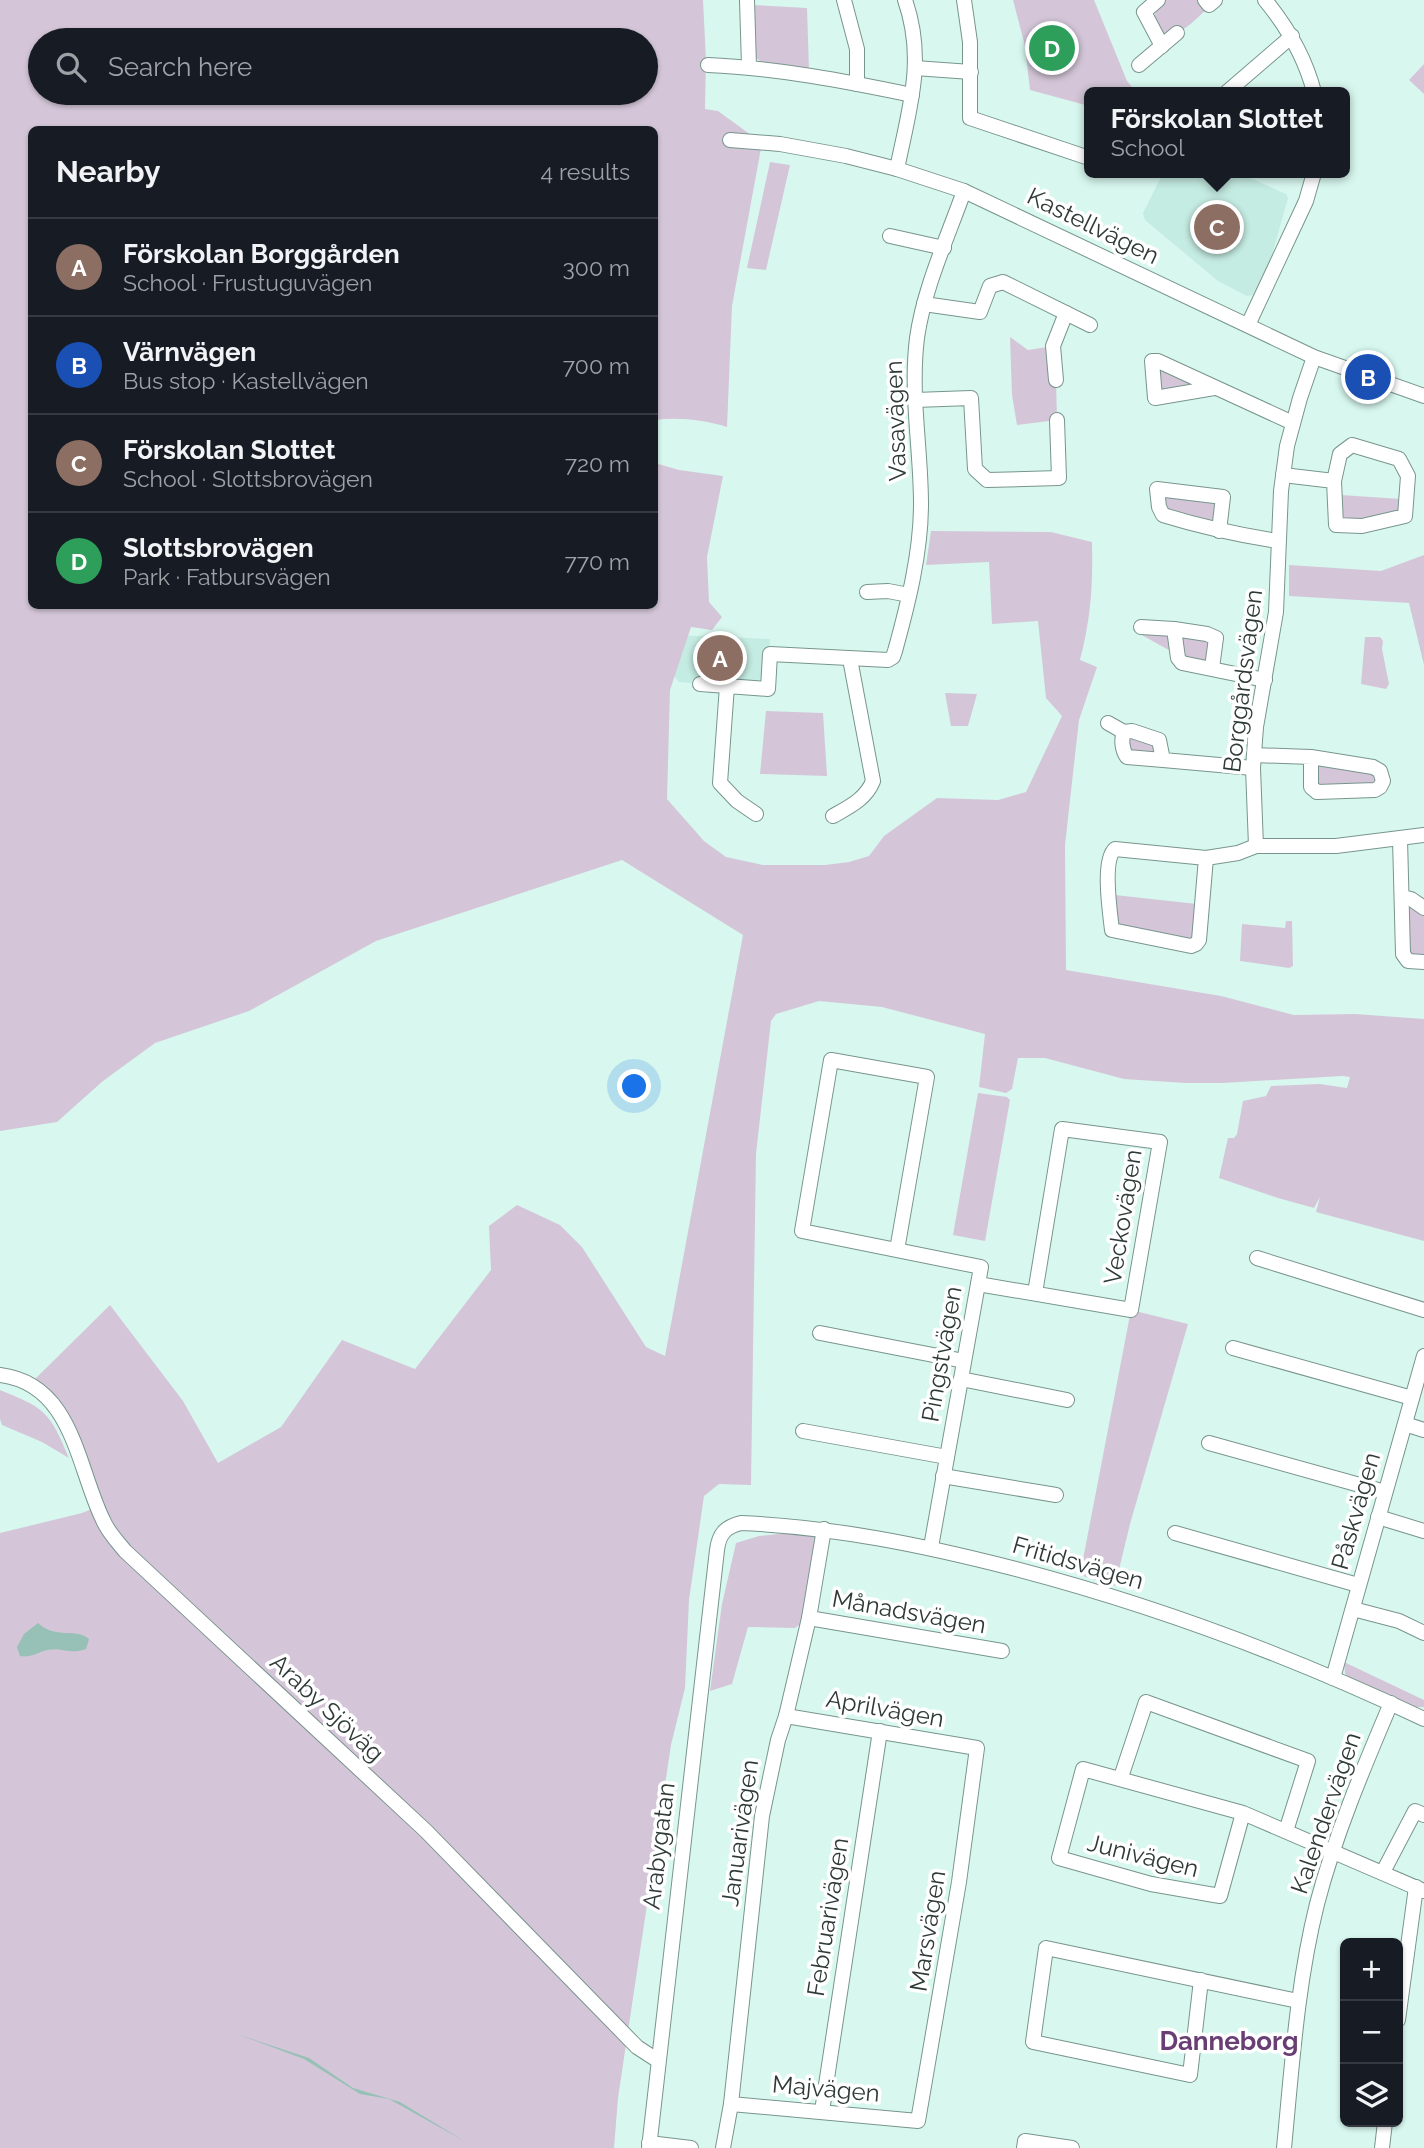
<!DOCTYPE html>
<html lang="en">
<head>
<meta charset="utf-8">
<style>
  body { margin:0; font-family:Raleway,sans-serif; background:#242831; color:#f1f3f6 }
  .controls { position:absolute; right:21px; bottom:21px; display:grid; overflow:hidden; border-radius:10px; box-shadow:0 2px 5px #0004 }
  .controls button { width:63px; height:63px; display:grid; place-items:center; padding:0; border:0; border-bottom:2px solid #363941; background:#171b24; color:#f1f3f6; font:35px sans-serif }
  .you { position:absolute; left:635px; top:1087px; width:24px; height:24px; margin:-18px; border:5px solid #fff; border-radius:50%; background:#1a73e8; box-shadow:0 0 0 10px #1a73e833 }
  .badge { display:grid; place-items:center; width:46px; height:46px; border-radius:50%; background:#8c9099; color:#fff; font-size:23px; font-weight:700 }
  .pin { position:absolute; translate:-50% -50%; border:4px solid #fff; box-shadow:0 2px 7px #0006 }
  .popup { position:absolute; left:1084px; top:87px; width:266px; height:91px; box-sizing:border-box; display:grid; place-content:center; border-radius:10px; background:#171b24; filter:drop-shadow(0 2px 5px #0005); font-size:23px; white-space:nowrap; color:#9ea1a6 }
  .popup b { font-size:26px; color:#f1f3f6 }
  .popup::after { content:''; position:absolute; left:50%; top:100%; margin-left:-14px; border:14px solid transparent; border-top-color:#171b24 }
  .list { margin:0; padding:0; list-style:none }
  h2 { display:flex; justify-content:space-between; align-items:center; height:91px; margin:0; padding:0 28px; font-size:30px }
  h2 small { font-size:23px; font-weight:400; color:#9ea1a6 }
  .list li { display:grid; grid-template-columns:46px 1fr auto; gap:21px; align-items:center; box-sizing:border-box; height:98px; padding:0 28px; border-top:2px solid #363941 }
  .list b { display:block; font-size:26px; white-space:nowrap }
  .list p { margin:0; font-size:23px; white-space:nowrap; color:#9ea1a6 }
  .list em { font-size:23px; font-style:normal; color:#9ea1a6 }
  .icon { flex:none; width:38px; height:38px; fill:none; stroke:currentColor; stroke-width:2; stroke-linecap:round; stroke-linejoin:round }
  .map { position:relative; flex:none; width:1424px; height:2148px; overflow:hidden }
  .search { position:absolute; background:#171b24; box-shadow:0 2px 5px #0004; left:28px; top:28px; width:630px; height:77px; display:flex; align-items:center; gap:18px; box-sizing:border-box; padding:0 24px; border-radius:38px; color:#9ea1a6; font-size:26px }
  .panel { position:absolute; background:#171b24; box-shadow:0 2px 5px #0004; left:28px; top:126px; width:630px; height:483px; border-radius:10px }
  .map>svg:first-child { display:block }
</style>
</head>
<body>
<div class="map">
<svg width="1424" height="2148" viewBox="0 0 1424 2148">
  <rect width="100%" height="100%" fill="#d8f8ef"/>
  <g fill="#c5ece2">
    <polygon points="1163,173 1239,173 1286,194 1288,198 1272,255 1253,295 1247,296 1218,281 1145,220 1143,213"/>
    <polygon points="675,635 770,639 768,689 679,682 672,674"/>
  </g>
  <g fill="#d4c6d8" fill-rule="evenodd">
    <path d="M0,0H703L706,60L705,109L718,111L762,143L732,306L727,427C704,420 679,417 655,420L654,130H32V606H654L655,463L679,470L723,476L707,557L709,602L722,617L712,630L691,627L670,690L667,799L704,841L726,857L763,865H825L849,862L869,856L884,836L937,798L998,800L1026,792L1062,716L1046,698L1038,621L992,624L989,562L926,565L931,531L1051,532L1092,542C1093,586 1091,617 1080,660L1097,667L1079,720L1065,845L1066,970L1221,996L1294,1015L1355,1014L1424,1019V1241L1316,1212L1320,1197L1314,1208L1278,1198L1219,1178L1228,1138H1234L1237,1134L1243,1101L1266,1096L1271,1086L1320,1084L1347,1088L1350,1077L1342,1076L1223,1083H1185L1124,1079L1045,1058H1018L1012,1089L1006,1093L979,1087L985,1034L882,1007L819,1001L776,1014L771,1021L756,1154L751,1485L719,1484L704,1496L689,1600L685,1688L671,1745L618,2098L614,2148H0V1533L82,1513L101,1505L86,1459L33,1381L110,1305L183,1401L218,1463L281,1427L342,1340L415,1369L491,1270L489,1226L517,1205L560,1225L582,1247L646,1347L665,1356L743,935L622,860L376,941L249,1011L155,1043L103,1081L57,1122L0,1131ZM40,40H646V93H40Z"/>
    <polygon points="1013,0 1094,0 1127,81 1136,92 1089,92 1089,106 1030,90 1025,46"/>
    <path d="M1165,0H1199L1207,9C1192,22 1181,38 1160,32C1152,18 1153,12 1165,0Z"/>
    <polygon points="753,5 807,8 809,70 764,64 755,57"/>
    <polygon points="1424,64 1424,94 1409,80"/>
    <polygon points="770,162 790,165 766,270 747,268"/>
    <polygon points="1010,337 1028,350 1047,347 1056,380 1057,420 1017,425 1012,395"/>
    <polygon points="1158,369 1161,369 1195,386 1159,390"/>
    <polygon points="1341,495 1401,499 1400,511 1396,514 1346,522 1342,513"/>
    <polygon points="1162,496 1216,500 1214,525 1166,512"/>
    <polygon points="1424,555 1424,665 1409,603 1289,596 1289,565 1381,571"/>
    <polygon points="1148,632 1168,633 1174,653 1140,634"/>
    <polygon points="1183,636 1209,639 1207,663 1184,658 1181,640"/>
    <polygon points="1365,637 1380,637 1383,641 1382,649 1389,684 1386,689 1361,684"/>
    <polygon points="945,693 977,694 968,726 951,726"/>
    <polygon points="766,711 823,713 827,776 760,774"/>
    <polygon points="1129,737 1155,742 1158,753 1129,752"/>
    <polygon points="1317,763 1373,771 1377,779 1373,786 1317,787"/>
    <polygon points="1115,895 1197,904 1195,933 1190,941 1117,926"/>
    <polygon points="1409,905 1424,914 1424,958 1413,958 1407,952 1407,907"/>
    <polygon points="1286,921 1292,921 1293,966 1289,968 1240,961 1242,924 1285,928"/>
    <polygon points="978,1093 1007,1097 1010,1100 985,1241 953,1235"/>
    <polygon points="1131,1310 1188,1324 1130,1524 1115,1586 1080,1575"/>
    <path d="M0,1390C45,1408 50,1412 69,1458L42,1442L2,1425L0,1419Z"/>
    <polygon points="824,1529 809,1618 795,1628 748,1627 732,1684 710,1691 722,1604 736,1543 759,1536"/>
    <polygon points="1344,1662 1424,1700 1424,1707 1410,1707 1349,1679 1345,1673"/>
  </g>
  <g fill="#97c0b6">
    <path d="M38,1623C56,1640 75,1627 89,1639L86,1649C70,1655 61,1647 47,1650C36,1653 31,1658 20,1656L17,1647L24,1634Z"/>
    <polygon points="237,2034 309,2058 353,2088 400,2102 466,2142 389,2099 360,2094 304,2059"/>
  </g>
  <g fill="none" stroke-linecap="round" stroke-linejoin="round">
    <g stroke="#78958d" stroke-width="16">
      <g id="minor">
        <polyline points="747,0 749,66"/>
        <polyline points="844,0 857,49 857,84"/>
        <polyline points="964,0 970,42 970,118 1089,158"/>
        <polyline points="1158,0 1144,12 1162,46"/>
        <polyline points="1205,0 1209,5 1215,0"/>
        <path d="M1265,0C1288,28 1305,57 1314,92"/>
        <path d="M708,65C777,68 845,81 912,95"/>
        <polyline points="1139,65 1177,33"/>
        <polyline points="915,68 971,72"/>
        <polyline points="1227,92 1292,36"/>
        <polyline points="730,140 780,144 846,156 897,169 964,191 1314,357 1424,396"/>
        <path d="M897,169C909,109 926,60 905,0"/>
        <polyline points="890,236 944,248"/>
        <polyline points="924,304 980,312 990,286 1003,282 1090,325"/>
        <polyline points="1248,325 1306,201 1314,173"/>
        <polyline points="1056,380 1053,346 1066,313"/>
        <polyline points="1214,388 1155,398 1152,361 1158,361 1293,423"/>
        <polyline points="915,400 971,398 975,469 987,480 1059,478 1057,420"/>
        <polyline points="1283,475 1334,481 1340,454 1352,445 1399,459 1408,476 1405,516 1362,526 1336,525 1334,481"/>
        <path d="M1219,531L1223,497L1157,489L1159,507L1163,515C1202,527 1239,535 1278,541"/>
        <polyline points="867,592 888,591 909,595"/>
        <polyline points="1141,627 1174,629"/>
        <polyline points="1212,668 1216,638 1207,634 1174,629 1178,658 1182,663 1265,680"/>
        <polyline points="700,684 727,686"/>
        <polyline points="1108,723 1124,732"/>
        <polyline points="1254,755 1311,757 1373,767 1380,771 1383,781 1380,787 1375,790 1317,792 1311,787 1311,757"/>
        <path d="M1163,760L1127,757C1122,750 1121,739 1124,732L1132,731L1159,740L1163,760L1253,768"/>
        <path d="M756,814L737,801L720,783L727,686L768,689L770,654L888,660L893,657L895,651C908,604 921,553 921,504C921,449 910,394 917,338C924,288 947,239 964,191"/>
        <path d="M833,816C849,807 866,799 873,781L850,659"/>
        <polyline points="1400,839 1403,954 1408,961 1424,962"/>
        <polyline points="1256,846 1253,768 1256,727 1276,612 1281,491 1287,446 1300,398 1314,357"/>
        <path d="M1206,858L1199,940L1196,944L1191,946L1112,930C1110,913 1102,860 1115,849L1206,858L1238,853L1256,846H1336L1424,835"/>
        <polyline points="1402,897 1411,899 1424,908"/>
        <polyline points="897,1250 927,1077 831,1060 802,1231 981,1267 931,1547"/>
        <polyline points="1257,1258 1424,1310"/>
        <polyline points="978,1284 1131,1310 1160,1142 1062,1129 1035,1293"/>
        <polyline points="820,1333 964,1361"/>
        <polyline points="1233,1348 1412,1398"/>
        <path d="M0,1375C73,1384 77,1467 103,1520C108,1532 117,1541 125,1551L426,1831L637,2047L657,2060"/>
        <polyline points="961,1379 1067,1400"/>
        <polyline points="1405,1424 1424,1430"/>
        <polyline points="803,1431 947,1457"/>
        <polyline points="1209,1443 1385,1492"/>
        <polyline points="943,1476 1056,1495"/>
        <polyline points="1378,1517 1424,1531"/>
        <polyline points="1175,1533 1358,1585"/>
        <polyline points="1353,1609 1399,1621 1424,1633"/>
        <polyline points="809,1618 1002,1651"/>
        <polyline points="1333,1678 1424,1356"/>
        <polyline points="1121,1777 1146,1702 1308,1761 1286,1831"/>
        <polyline points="1243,1813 1220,1896 1151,1884 1059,1858 1083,1769 1243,1813 1424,1891"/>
        <polyline points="1383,1872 1415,1811 1424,1815"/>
        <polyline points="1201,1980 1190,2075 1033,2042 1046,1948 1298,2001"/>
        <polyline points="1398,2020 1416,1887"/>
        <polyline points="731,2104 918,2121 959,1882 977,1748 786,1716"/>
        <polyline points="822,2111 880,1731"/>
        <polyline points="649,2143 691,2148"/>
        <path d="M649,2148L717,1550C719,1534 725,1527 741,1523C834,1527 922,1545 1012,1568C1154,1605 1291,1656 1424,1719"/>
        <polyline points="723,2148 731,2104 762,1816 778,1740 786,1716 809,1618 824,1529"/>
        <polyline points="1024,2148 1025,2141 1072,2148"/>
        <path d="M1284,2148C1292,2066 1297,1984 1317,1904C1335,1835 1363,1769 1391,1703"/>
        <polyline points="1382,2148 1385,2122"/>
      </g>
    </g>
    <use href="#minor" stroke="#fff" stroke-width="14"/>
  </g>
  <g text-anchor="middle" stroke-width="7" stroke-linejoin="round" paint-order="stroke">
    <g font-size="24" fill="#2e3a37" stroke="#fff">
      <text transform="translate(1093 226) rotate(26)" y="8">Kastellvägen</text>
      <text transform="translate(896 421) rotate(-92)" y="8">Vasavägen</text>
      <text transform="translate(1243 681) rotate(-83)" y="8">Borggårdsvägen</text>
      <text transform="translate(1123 1217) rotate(-81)" y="8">Veckovägen</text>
      <text transform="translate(942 1354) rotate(-80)" y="8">Pingstvägen</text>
      <text transform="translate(1356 1511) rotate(-74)" y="8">Påskvägen</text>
      <text transform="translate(1078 1563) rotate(16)" y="8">Fritidsvägen</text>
      <text transform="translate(909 1612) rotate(10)" y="8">Månadsvägen</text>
      <text transform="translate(327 1708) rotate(43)" y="8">Araby Sjöväg</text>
      <text transform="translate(885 1709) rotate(10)" y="8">Aprilvägen</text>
      <text transform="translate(1326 1813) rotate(-71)" y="8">Kalendervägen</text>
      <text transform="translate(740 1833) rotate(-82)" y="8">Januarivägen</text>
      <text transform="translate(659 1846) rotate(-83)" y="8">Arabygatan</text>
      <text transform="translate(1143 1856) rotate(14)" y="8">Junivägen</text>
      <text transform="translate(828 1917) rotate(-81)" y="8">Februarivägen</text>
      <text transform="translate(928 1931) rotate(-81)" y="8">Marsvägen</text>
      <text transform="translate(826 2089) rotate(5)" y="8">Majvägen</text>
    </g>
    <g font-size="26" font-weight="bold" fill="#693e74" stroke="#fff">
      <text x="1229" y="2050">Danneborg</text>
    </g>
  </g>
</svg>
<div class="controls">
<button>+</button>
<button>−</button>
<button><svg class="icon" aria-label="layers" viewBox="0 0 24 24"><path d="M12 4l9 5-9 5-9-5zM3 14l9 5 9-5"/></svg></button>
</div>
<div class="you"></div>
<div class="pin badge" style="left:720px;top:658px;background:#8d6e63">A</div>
<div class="pin badge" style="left:1368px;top:377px;background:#1a4fb4">B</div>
<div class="pin badge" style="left:1217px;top:227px;background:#8d6e63">C</div>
<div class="popup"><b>Förskolan Slottet</b>School</div>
<div class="pin badge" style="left:1052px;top:48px;background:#2e9e5b">D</div>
<div class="search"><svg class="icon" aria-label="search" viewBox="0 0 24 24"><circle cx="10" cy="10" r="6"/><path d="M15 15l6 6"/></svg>Search here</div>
<section class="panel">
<h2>Nearby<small>4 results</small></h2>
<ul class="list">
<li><span class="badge" style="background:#8d6e63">A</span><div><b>Förskolan Borggården</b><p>School · Frustuguvägen</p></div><em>300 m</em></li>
<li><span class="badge" style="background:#1a4fb4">B</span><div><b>Värnvägen</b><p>Bus stop · Kastellvägen</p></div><em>700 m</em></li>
<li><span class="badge" style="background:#8d6e63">C</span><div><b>Förskolan Slottet</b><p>School · Slottsbrovägen</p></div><em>720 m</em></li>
<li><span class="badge" style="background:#2e9e5b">D</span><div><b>Slottsbrovägen</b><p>Park · Fatbursvägen</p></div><em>770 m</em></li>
</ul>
</section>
</div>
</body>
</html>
